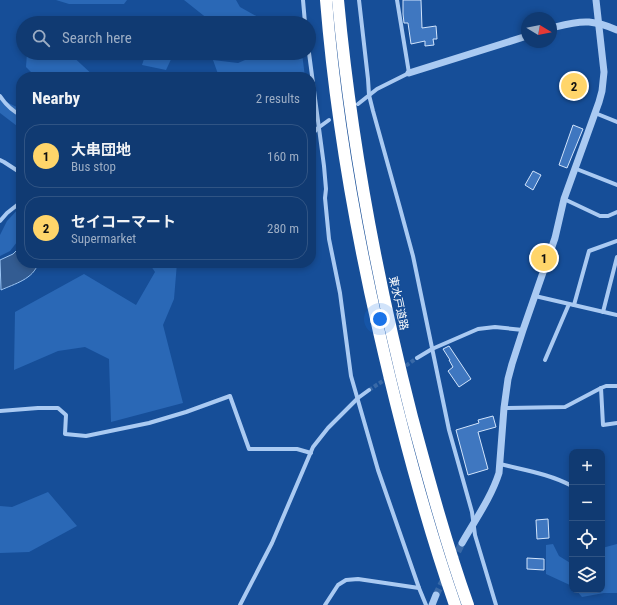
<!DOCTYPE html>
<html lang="en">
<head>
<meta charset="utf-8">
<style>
  body { margin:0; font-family:"Roboto Condensed","Noto Sans JP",sans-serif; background:#194177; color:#f1f3f6 }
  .controls { position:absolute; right:12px; bottom:12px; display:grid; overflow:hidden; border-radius:8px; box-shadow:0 2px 6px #0003 }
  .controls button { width:36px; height:36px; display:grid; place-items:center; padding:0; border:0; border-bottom:1px solid #305484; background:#103a72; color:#f1f3f6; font:20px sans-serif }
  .compass { position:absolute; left:521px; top:12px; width:36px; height:36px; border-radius:50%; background:#103a72; box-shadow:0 2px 6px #0003; rotate:100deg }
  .you { position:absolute; left:380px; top:319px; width:14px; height:14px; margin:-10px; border:3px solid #fff; border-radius:50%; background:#1a73e8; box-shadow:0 0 0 6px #1a73e833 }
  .badge { display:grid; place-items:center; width:26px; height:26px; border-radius:50%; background:#ffd56a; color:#111; font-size:13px; font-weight:700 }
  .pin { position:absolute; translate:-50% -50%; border:2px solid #fff; box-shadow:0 1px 4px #0006 }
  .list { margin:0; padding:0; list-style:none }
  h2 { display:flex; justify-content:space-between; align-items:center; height:52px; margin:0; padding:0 16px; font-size:17px }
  h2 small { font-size:13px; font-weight:400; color:#9cadc4 }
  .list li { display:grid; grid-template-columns:26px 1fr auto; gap:12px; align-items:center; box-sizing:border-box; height:64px; margin:0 8px 8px; padding:0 8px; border:1px solid #305484; border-radius:16px }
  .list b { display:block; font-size:15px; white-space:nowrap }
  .list p { margin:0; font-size:13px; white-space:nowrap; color:#9cadc4 }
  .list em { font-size:13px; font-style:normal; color:#9cadc4 }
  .icon { flex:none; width:22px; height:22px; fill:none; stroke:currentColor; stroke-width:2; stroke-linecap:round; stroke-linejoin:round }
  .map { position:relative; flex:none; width:617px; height:605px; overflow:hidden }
  .search { position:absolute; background:#103a72; box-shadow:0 2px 6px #0003; left:16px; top:16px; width:300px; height:44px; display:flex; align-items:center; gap:10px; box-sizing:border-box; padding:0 14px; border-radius:22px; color:#9cadc4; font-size:15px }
  .panel { position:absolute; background:#103a72; box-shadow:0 2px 6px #0003; left:16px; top:72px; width:300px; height:196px; border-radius:16px }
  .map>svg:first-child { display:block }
</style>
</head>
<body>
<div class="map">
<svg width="617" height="605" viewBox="0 0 617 605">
  <rect width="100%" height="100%" fill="#164e98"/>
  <g fill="#2a68b6">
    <polygon points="56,0 127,0 124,4 69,4"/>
    <polygon points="184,0 236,0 240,7 267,22 273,23 213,23"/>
    <polygon points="27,53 69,53 95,77 36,77 26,67"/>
    <polygon points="146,53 174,53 166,70 142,65"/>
    <polygon points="261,53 302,53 305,77 230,77 218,74 213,60 238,63"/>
    <polygon points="0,99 21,109 21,129 0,113"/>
    <polygon points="21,206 21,237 10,251 0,256 0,235 7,221"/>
    <polygon points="149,263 177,263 174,299 163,325 183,403 111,422 109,359 85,347 58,351 14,370 15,312 84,274 136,305 155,272"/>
    <polygon points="48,492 77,526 29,552 0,553 0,506 12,507"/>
    <polygon points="553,544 559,556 572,564 572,586 546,574 546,545"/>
    <polygon points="617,544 617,593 604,593 582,597 576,590 602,590 602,548"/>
  </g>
  <path fill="#335c92" stroke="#9cc5f4" d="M21,246V263H38C34,279 14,284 1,290L0,260L13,254Z"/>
  <g fill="#3f77c0" stroke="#d1e4fc">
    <polygon points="403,0 421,0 422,28 436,26 437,39 433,39 434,45 425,46 425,41 411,44 408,23 404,23 403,14"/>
    <polygon points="569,73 584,77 579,96 573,95 572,98 563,96"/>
    <polygon points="573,125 583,129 567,168 559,165"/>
    <polygon points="533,171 541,175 533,190 525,185"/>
    <polygon points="449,346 471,379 459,387 448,371 453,367 449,360 450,360 443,349"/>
    <polygon points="493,416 496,427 478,432 488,469 468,475 456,430 479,423 478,420"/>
    <polygon points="548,519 549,538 537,539 536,520"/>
    <polygon points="527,558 544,559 544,570 527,569"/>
  </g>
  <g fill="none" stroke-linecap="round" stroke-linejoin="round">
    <g stroke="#3969a7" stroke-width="4" stroke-dasharray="4 2" stroke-linecap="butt">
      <polyline points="401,369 417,358"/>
      <polyline points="369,390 389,377"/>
    </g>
    <g stroke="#3969a7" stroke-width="7" stroke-dasharray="7 3.5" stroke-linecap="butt">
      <polyline points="453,561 462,543"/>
      <polyline points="436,595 446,575"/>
    </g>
    <g stroke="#aacaf2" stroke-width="4">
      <polyline points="303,0 305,23"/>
      <polyline points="359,0 368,79 369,95 373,111 400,208 413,256 449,430 472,512 475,535 496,605"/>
      <polyline points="309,53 324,166 326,189 325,198 329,239 340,293 351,376 378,470 419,588 426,605"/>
      <path d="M0,96C6,105 12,111 21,115"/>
      <polyline points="358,104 377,89 409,73 397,0"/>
      <polyline points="595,113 617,122"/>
      <polyline points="311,135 318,128 329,120"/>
      <polyline points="0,160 4,162 21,173"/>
      <polyline points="574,168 617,185"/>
      <polyline points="564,199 600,216 608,216 617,212"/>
      <polyline points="0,221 7,213 21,202"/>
      <polyline points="535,296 617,315"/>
      <polyline points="574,305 589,251 617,241"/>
      <polyline points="603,312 617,257"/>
      <polyline points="417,358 432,349 478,329 495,327 523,330"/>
      <polyline points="545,360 569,304"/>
      <polyline points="601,388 603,425 617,423"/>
      <polyline points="504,408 565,407 601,388 606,386 617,386"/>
      <polyline points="0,411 38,408 58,408 66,415 65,434 86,436 149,423 186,412 230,396 249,449 297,449 311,453"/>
      <path d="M500,464C524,470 550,474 572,486"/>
      <polyline points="240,605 272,543 313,447 328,428 358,398 369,390"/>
      <polyline points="325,605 338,585 346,580 358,579 419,588"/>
    </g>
    <g stroke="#aacaf2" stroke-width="7">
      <path d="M551,28C563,25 576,21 589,22C599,23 608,26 617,30"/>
      <polyline points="409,73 527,36"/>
      <path d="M462,543C475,520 491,498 499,473L504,408L508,379L512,364L523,330L555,238L564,199L599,102L602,91L604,72L596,0"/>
      <polyline points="432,605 436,595"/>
    </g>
    <g stroke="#fff" stroke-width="12">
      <path d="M326,0C335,112 354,223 379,332C400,424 424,516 455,605"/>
      <path d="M338,0C351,141 377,280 412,417C429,480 446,543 468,605"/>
    </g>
  </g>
  <g text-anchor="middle" stroke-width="3" stroke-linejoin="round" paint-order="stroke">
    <g font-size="11" fill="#fff" stroke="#164e98">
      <text transform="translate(399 303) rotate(78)" y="4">東水戸道路</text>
    </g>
  </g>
</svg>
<div class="controls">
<button>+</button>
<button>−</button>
<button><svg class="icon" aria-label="locate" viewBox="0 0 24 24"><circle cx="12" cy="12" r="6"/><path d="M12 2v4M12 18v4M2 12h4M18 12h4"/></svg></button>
<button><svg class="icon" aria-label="layers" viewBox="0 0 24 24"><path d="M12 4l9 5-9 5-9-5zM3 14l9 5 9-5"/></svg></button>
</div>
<svg class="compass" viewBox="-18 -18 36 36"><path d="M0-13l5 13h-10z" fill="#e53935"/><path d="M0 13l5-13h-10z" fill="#9cadc4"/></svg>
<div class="you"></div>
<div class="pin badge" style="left:544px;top:258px">1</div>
<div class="pin badge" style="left:574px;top:86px">2</div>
<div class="search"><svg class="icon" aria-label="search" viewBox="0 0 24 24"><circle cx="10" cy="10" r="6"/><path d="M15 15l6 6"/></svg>Search here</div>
<section class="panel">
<h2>Nearby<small>2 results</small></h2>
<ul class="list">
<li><span class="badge">1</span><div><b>大串団地</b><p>Bus stop</p></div><em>160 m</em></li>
<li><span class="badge">2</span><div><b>セイコーマート</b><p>Supermarket</p></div><em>280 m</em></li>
</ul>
</section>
</div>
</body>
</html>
